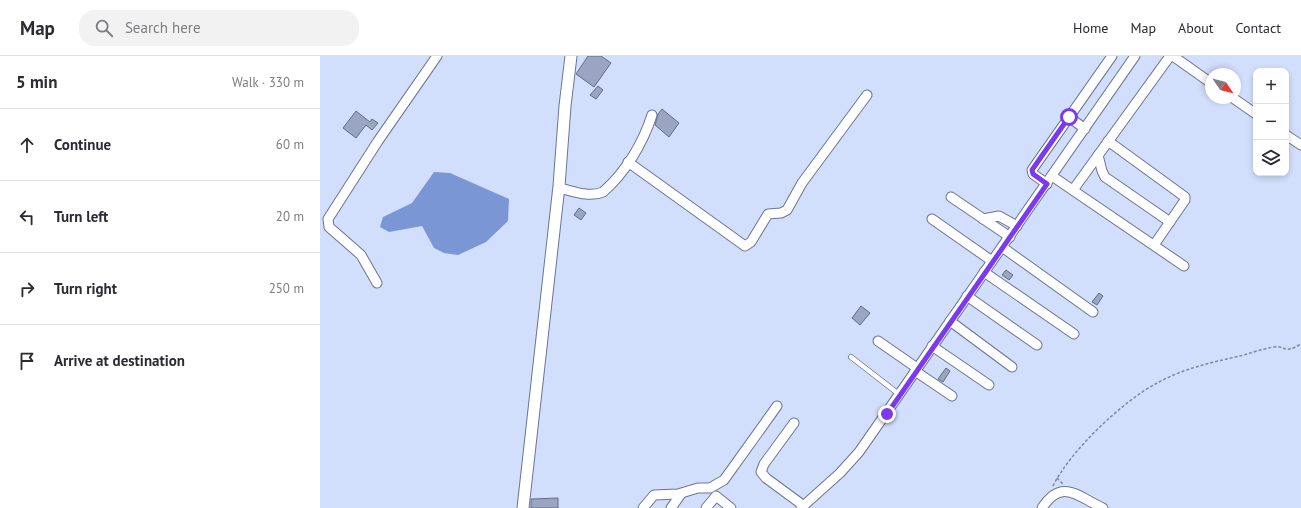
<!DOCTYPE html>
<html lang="en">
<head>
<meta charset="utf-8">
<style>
  body { margin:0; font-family:"PT Sans",sans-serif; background:#f2f2f3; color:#2b2b33 }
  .controls { position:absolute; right:12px; top:12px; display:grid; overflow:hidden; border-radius:8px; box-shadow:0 2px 6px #0003 }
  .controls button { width:36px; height:36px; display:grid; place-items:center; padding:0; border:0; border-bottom:1px solid #e1e1e2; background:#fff; color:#2b2b33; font:20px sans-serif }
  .compass { position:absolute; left:885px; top:12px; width:36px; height:36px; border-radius:50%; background:#fff; box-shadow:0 2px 6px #0003; rotate:125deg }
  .stop { position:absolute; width:12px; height:12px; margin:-9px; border:3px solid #7c3aed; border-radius:50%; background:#fff }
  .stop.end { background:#7c3aed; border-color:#fff; box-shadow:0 1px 4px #0008 }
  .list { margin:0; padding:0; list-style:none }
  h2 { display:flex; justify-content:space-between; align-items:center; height:52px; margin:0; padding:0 16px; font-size:17px }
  h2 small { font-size:13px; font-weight:400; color:#7c7c81 }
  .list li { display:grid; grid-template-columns:26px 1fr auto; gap:12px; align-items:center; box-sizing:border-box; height:72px; padding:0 16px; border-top:1px solid #e1e1e2 }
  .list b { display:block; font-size:15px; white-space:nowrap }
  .list em { font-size:13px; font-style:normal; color:#7c7c81 }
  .icon { flex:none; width:22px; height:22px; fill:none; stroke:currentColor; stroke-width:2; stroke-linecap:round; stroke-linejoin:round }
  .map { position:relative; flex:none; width:981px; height:452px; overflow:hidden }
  header { display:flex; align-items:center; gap:24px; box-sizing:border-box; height:56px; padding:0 20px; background:#fff; border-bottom:1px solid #e1e1e2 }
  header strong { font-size:19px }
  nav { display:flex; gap:22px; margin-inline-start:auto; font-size:14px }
  .search { width:280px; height:36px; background:#f2f2f3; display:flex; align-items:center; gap:10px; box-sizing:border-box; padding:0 14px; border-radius:16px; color:#7c7c81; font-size:15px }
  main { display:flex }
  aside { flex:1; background:#fff }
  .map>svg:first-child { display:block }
</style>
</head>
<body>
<header>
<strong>Map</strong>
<div class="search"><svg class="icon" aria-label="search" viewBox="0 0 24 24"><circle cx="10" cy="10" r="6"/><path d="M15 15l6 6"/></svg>Search here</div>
<nav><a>Home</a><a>Map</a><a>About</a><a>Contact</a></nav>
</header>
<main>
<aside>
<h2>5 min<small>Walk · 330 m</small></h2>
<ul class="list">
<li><svg class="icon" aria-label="ahead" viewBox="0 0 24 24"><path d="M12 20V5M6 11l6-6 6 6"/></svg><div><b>Continue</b></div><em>60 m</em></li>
<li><svg class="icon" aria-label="left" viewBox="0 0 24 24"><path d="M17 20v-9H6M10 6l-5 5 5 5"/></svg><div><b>Turn left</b></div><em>20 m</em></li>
<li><svg class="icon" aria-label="right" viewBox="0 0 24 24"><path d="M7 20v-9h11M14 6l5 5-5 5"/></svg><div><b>Turn right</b></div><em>250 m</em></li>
<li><svg class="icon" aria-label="arrive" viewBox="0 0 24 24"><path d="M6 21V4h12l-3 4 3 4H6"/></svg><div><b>Arrive at destination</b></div></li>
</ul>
</aside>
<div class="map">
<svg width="981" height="452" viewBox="0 0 981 452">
  <rect width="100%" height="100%" fill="#d2dffc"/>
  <polygon fill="#7b96d4" points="114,116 130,117 189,143 188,165 166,186 138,199 124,197 114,192 102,170 69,176 60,171 63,161 92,147"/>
  <g fill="#99a5c1" stroke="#626d87">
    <polygon points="268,0 281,0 291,7 274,31 256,18"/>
    <polygon points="278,30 283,34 276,43 270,39"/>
    <polygon points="342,53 359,67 349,81 335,69 338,58"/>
    <polygon points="36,55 50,66 52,63 58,67 52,74 46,69 36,82 23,72"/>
    <polygon points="259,152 266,157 261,164 254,159"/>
    <polygon points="686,214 693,219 689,224 682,219"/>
    <polygon points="779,237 783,240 777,249 772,246"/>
    <polygon points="541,250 550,257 540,269 532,262"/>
    <polygon points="626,312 630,315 623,326 618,323"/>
    <polygon points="238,442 238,452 211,452 211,443"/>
  </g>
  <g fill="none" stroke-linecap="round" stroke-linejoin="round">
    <g stroke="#6a7690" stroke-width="6">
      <polyline id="service" points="531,301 580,339"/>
    </g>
    <g stroke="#6a7690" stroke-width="11">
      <g id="minor">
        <polyline points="853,0 891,27"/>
        <polyline points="913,42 936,58"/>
        <polyline points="749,61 765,73"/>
        <polyline points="966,79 981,89"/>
        <polyline points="788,85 865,141 865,144 834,189"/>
        <polyline points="778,99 782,115 785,121 850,166"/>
        <polyline points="308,106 425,190 431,186 448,158 461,157 467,154 482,127 547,39"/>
        <polyline points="732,120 864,210"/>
        <polyline points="727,128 713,118 712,114 792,0"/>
        <path d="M239,132C253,135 269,142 283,136C306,116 323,87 332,59"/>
        <polyline points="753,134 850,0"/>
        <polyline points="631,141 690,181"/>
        <polyline points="612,163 672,205"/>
        <polyline points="663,163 679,160 697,170"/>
        <polyline points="682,191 773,256"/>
        <polyline points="664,216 754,278"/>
        <polyline points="57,227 41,199 9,171 8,163 58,85 117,0"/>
        <polyline points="647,240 717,289"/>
        <polyline points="630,265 692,311"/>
        <polyline points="558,285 597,312"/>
        <polyline points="612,290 669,329"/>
        <polyline points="595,315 632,340"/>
        <polyline points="474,367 444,408 441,416 446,422 484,450"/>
        <polyline points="323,452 334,439 358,438 378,432 390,432 404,424 457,350"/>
        <polyline points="351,452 361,438"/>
        <polyline points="386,452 396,440 411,452"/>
        <polyline points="481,452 520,417 539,396 815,0"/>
        <path d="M722,452C742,421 758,441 783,452"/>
      </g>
    </g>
    <g stroke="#6a7690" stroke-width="13">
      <polyline id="tertiary" points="203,452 239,130 245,50 251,0"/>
    </g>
    <g stroke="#7e879b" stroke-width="1.5" stroke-dasharray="3 2" stroke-linecap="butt">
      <polyline points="737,422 743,428"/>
      <path d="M733,430C750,395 803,345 837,327C864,312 894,306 924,299C933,296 943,293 953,291C967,289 962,299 981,288"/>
    </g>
    <use href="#service" stroke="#fff" stroke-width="4.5"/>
    <use href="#minor" stroke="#fff" stroke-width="9"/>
    <use href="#tertiary" stroke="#fff" stroke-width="11"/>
  </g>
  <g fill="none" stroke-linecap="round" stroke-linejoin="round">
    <polyline stroke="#7c3aed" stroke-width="5" points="567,358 727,128 713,118 712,114 749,61"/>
  </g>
</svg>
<div class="controls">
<button>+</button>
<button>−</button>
<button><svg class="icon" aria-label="layers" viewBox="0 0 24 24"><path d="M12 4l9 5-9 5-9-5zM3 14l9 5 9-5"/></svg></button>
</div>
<svg class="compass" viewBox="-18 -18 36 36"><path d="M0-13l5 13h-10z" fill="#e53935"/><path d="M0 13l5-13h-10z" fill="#7c7c81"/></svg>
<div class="stop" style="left:749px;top:61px"></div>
<div class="stop end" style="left:567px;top:358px"></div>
</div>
</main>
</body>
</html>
